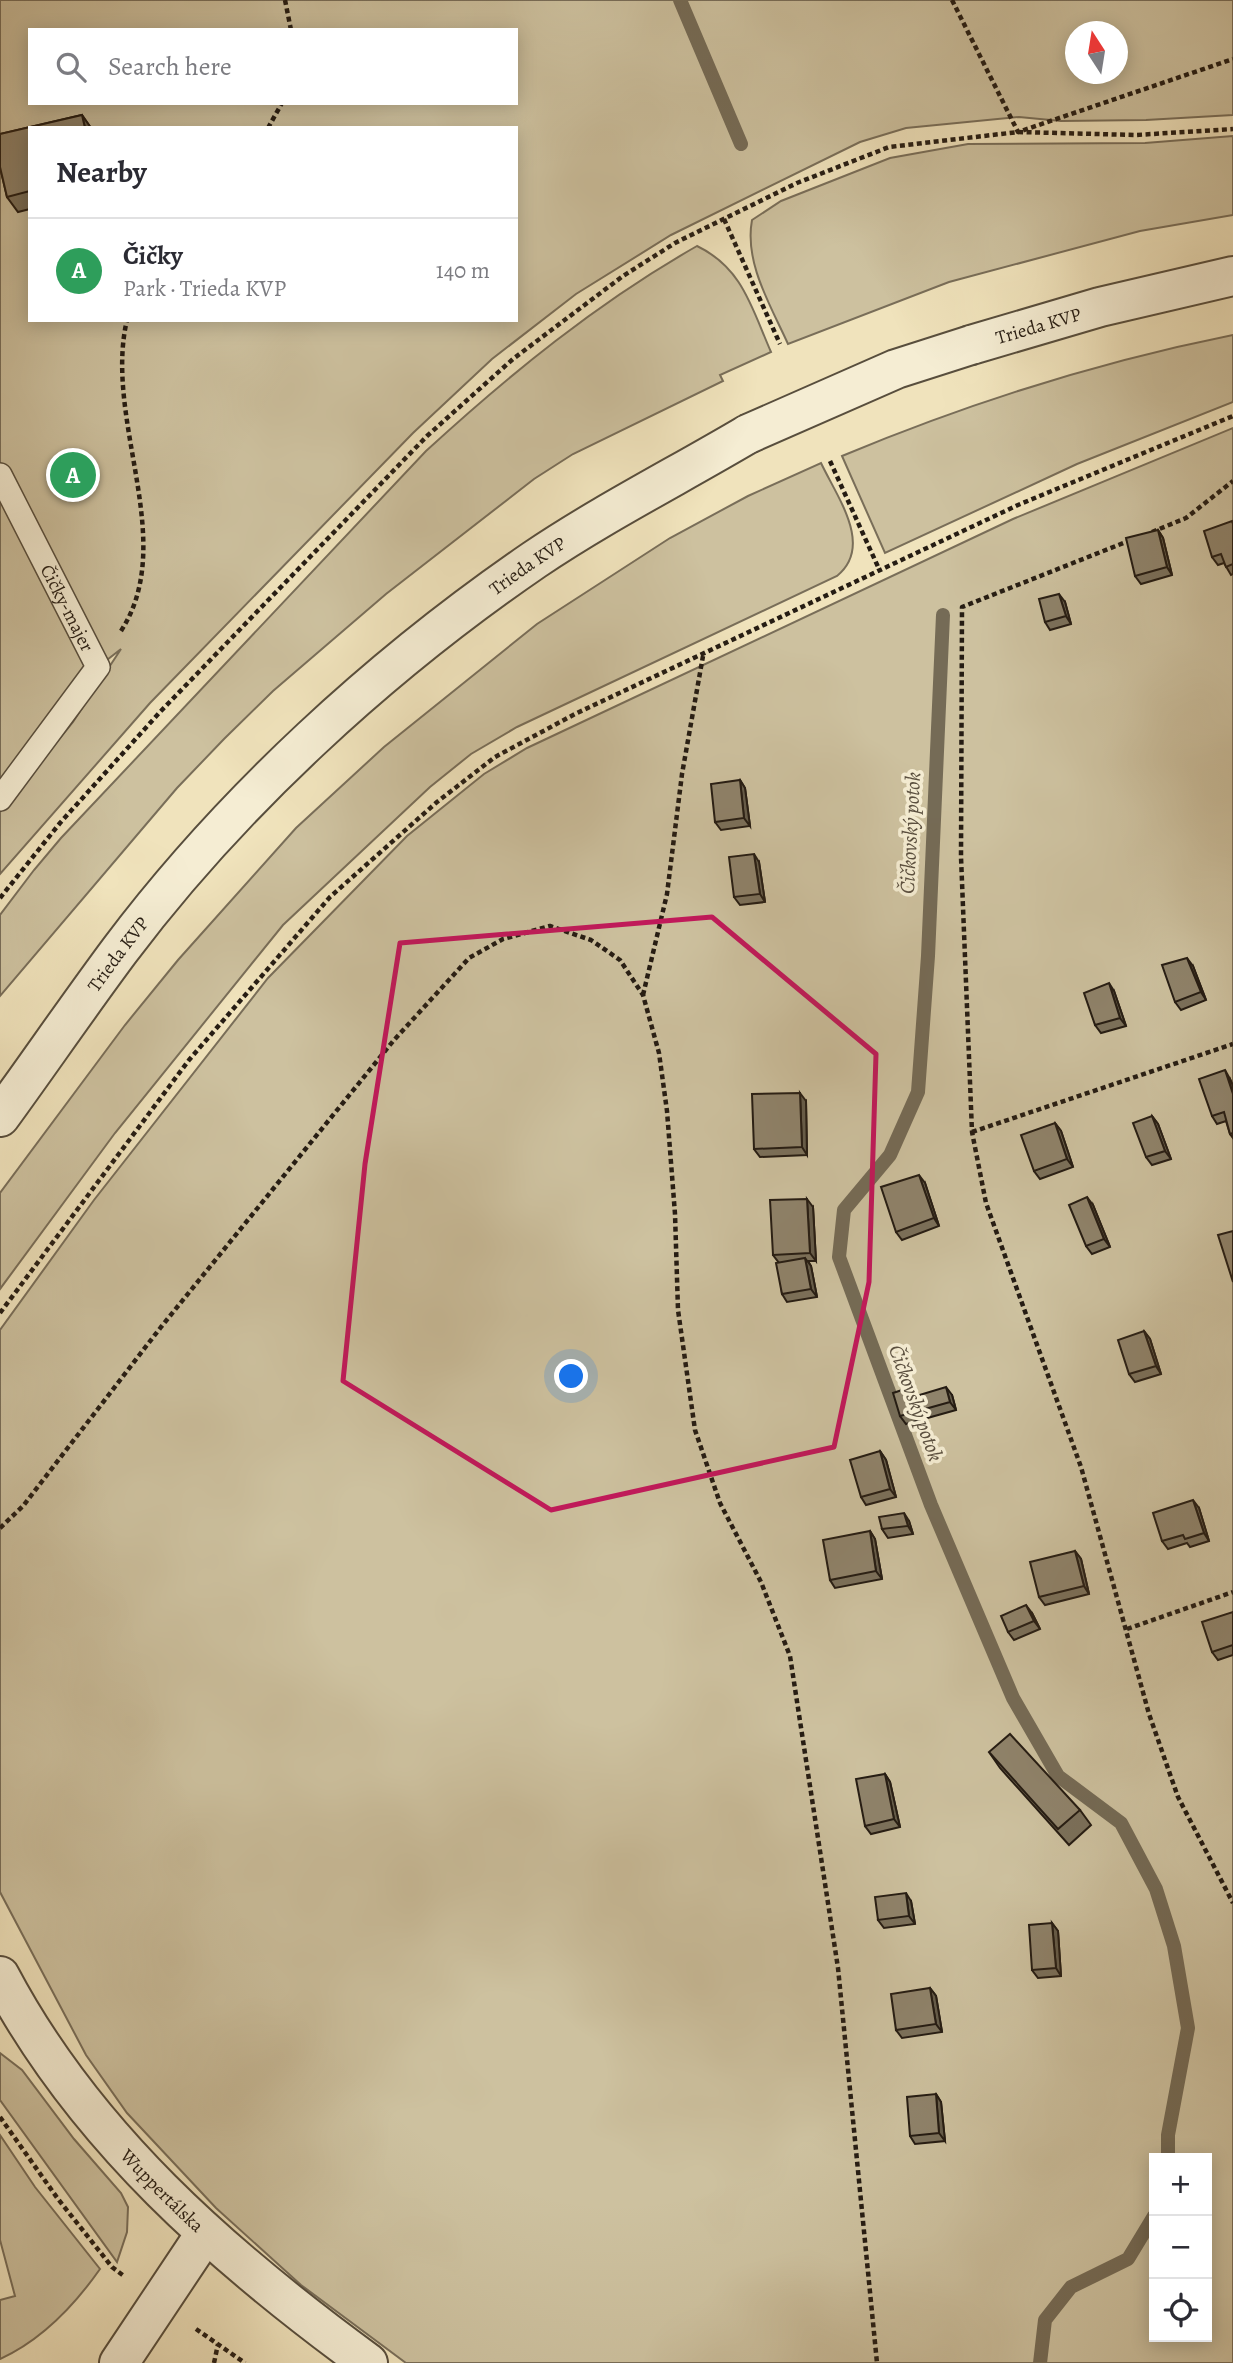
<!DOCTYPE html>
<html lang="en">
<head>
<meta charset="utf-8">
<style>
  body { margin:0; font-family:Alegreya,serif; background:#f2f2f3; color:#2b2b33 }
  .controls { position:absolute; right:21px; bottom:21px; display:grid; overflow:hidden; border-radius:0px; box-shadow:0 4px 18px #0003 }
  .controls button { width:63px; height:63px; display:grid; place-items:center; padding:0; border:0; border-bottom:2px solid #e1e1e2; background:#fff; color:#2b2b33; font:35px sans-serif }
  .compass { position:absolute; left:1065px; top:21px; width:63px; height:63px; border-radius:50%; background:#fff; box-shadow:0 4px 18px #0003; rotate:348deg }
  .you { position:absolute; left:572px; top:1377px; width:24px; height:24px; margin:-18px; border:5px solid #fff; border-radius:50%; background:#1a73e8; box-shadow:0 0 0 10px #1a73e833 }
  .badge { display:grid; place-items:center; width:46px; height:46px; border-radius:50%; background:#d93025; color:#fff; font-size:23px; font-weight:700 }
  .pin { position:absolute; translate:-50% -50%; border:4px solid #fff; box-shadow:0 2px 7px #0006 }
  .list { margin:0; padding:0; list-style:none }
  h2 { display:flex; justify-content:space-between; align-items:center; height:91px; margin:0; padding:0 28px; font-size:30px }
  h2 small { font-size:23px; font-weight:400; color:#7c7c81 }
  .list li { display:grid; grid-template-columns:46px 1fr auto; gap:21px; align-items:center; box-sizing:border-box; height:105px; padding:0 28px; border-top:2px solid #e1e1e2 }
  .list b { display:block; font-size:26px; white-space:nowrap }
  .list p { margin:0; font-size:23px; white-space:nowrap; color:#7c7c81 }
  .list em { font-size:23px; font-style:normal; color:#7c7c81 }
  .icon { flex:none; width:38px; height:38px; fill:none; stroke:currentColor; stroke-width:2; stroke-linecap:round; stroke-linejoin:round }
  .map { position:relative; flex:none; width:1233px; height:2363px; overflow:hidden }
  .search { position:absolute; background:#fff; box-shadow:0 4px 18px #0003; left:28px; top:28px; width:490px; height:77px; display:flex; align-items:center; gap:18px; box-sizing:border-box; padding:0 24px; border-radius:0px; color:#7c7c81; font-size:26px }
  .panel { position:absolute; background:#fff; box-shadow:0 4px 18px #0003; left:28px; top:126px; width:490px; height:196px; border-radius:0px }
  .map>svg:first-child { display:block }
</style>
</head>
<body>
<div class="map">
<svg width="1233" height="2363" viewBox="0 0 1233 2363">
  <rect width="100%" height="100%" fill="#f0e3bc"/>
  <filter id="stains"><feTurbulence type="fractalNoise" baseFrequency=".00286" numOctaves="4"/><feColorMatrix values="0 0 0 0 .2 0 0 0 0 .09 0 0 0 0 .02 0 0 0 .5 -.17"/></filter>
  <radialGradient id="worn" r=".72"><stop offset=".6" stop-color="#630" stop-opacity="0"/><stop offset="1" stop-color="#630" stop-opacity=".3"/></radialGradient>
  <g fill="#cdc19f" stroke="#796e59" stroke-width="2" fill-rule="evenodd">
    <path d="M0,0H1233V115L1146,120L1061,121L1019,117L906,128L860,142L671,235L576,294L492,359L413,433L150,703L0,874V812L73,722L121,649L98,667L0,799ZM30,30H516V103H30ZM1076,32H1118V74H1076ZM30,128H516V320H30Z"/>
    <path d="M1233,136V215L1140,231L949,282L788,344C771,306 744,263 752,220L781,201L890,158L968,144L1145,143Z"/>
    <path d="M697,246C743,268 752,309 771,352L720,375L723,381L573,454L534,479L386,594L273,691L224,739L177,788L0,996V915L34,870L61,838L426,451C510,374 597,303 697,246Z"/>
    <path d="M1233,335V402L1077,464L885,553L842,456C969,403 1098,362 1233,335Z"/>
    <path d="M1233,428V2363H406L301,2285L216,2208L127,2113L86,2055L0,1892V1330L94,1200L268,978L407,836L484,774L527,748L1013,519ZM1154,2158H1207V2337H1154Z"/>
    <path d="M821,463C837,497 874,546 837,576L517,727L471,754L430,787L283,925L115,1133L0,1289V1193L125,1025L178,960L296,828L384,747L537,624L670,538L748,496Z"/>
    <polygon points="0,2053 22,2070 74,2139 121,2193 128,2207 127,2232 117,2262 0,2100"/>
    <path d="M0,2135L35,2187L100,2269C74,2306 42,2340 0,2359V2300L15,2296L0,2240Z"/>
  </g>
  <g fill="none" stroke-linecap="round" stroke-linejoin="round">
    <g stroke="#756b56" stroke-width="14">
      <polyline points="680,0 741,144"/>
      <polyline points="943,615 928,956 918,1092 890,1155 844,1210 839,1257 931,1505 1013,1698 1058,1776 1121,1823 1156,1889 1174,1946 1188,2028 1168,2135 1168,2158"/>
      <polyline points="1040,2363 1045,2320 1071,2287 1128,2259 1154,2216"/>
    </g>
    <g stroke="#584e3d" stroke-width="26">
      <g id="service">
        <path id="s1" d="M0,475L98,667L0,799"/>
      </g>
    </g>
    <g stroke="#584e3d" stroke-width="42">
      <g id="minor">
        <path id="s2" d="M0,1976C85,2137 223,2257 368,2363"/>
        <polyline points="119,2363 205,2234"/>
      </g>
    </g>
    <g stroke="#584e3d" stroke-width="42">
      <g id="tertiary">
        <path id="s3" d="M971,345L1100,307L1233,276"/>
        <path id="s4" d="M0,1117C40,1062 79,1005 120,950C232,801 381,665 534,560C602,514 677,476 748,434"/>
      </g>
    </g>
    <g stroke="#251c13" stroke-width="4.5" stroke-dasharray="5 3.5" stroke-linecap="butt">
      <polyline points="285,0 291,30"/>
      <polyline points="952,0 1018,132 1233,59"/>
      <polyline points="268,128 282,103"/>
      <polyline points="724,219 780,344"/>
      <polyline points="830,461 879,569"/>
      <polyline points="1152,532 1186,518 1233,481"/>
      <polyline points="1131,540 962,607 961,857 972,1132 986,1203 1081,1467 1149,1714 1178,1797 1233,1903"/>
      <path d="M121,631C179,541 103,421 127,320"/>
      <polyline points="0,898 60,823 160,712 427,436 513,359 623,276 675,243 797,183 889,147 1018,132 1136,135 1233,129"/>
      <polyline points="643,995 667,894 682,774 703,656"/>
      <polyline points="972,1132 1233,1044"/>
      <polyline points="0,1313 189,1060 330,897 437,802 495,757 575,714 1018,505 1233,416"/>
      <polyline points="0,1528 23,1506 161,1327 394,1040 469,958 503,939 550,926 591,940 620,960 643,995 659,1053 667,1111 675,1214 678,1310 695,1430 720,1503 761,1582 790,1656 838,1968 877,2363"/>
      <polyline points="1127,1629 1233,1592"/>
      <polyline points="0,2117 58,2199 112,2267 124,2276"/>
      <polyline points="196,2329 245,2363"/>
      <polyline points="214,2363 218,2344"/>
    </g>
    <use href="#service" stroke="#f5edd3" stroke-width="23"/>
    <use href="#minor" stroke="#f5edd3" stroke-width="38"/>
    <use href="#tertiary" stroke="#f5edd3" stroke-width="38"/>
    <g stroke="#584e3d" stroke-width="42" stroke-linecap="butt">
      <polyline id="tertiary-bridge" points="748,434 896,369 971,345"/>
    </g>
    <use href="#tertiary-bridge" stroke="#f5edd3" stroke-width="38"/>
  </g>
  <g fill="#7b715c" stroke="#251c13" stroke-width="2">
    <polygon points="82,115 91,128 30,128 30,209 18,212 7,197 0,167 0,134"/>
    <polygon points="1233,522 1233,574 1231,575 1224,563 1218,565 1212,557"/>
    <polygon points="1158,530 1163,538 1172,575 1141,584 1135,576"/>
    <polygon points="1065,602 1071,624 1050,630 1045,622"/>
    <polygon points="740,780 745,788 750,826 721,830 715,822"/>
    <polygon points="759,862 765,902 740,905 734,897"/>
    <polygon points="1193,966 1206,1000 1181,1010 1175,1002"/>
    <polygon points="1114,991 1126,1026 1101,1033 1095,1025"/>
    <polygon points="1230,1079 1233,1086 1233,1138 1230,1134 1226,1121 1217,1124 1212,1116"/>
    <polygon points="806,1101 807,1155 760,1157 754,1149"/>
    <polygon points="1152,1116 1158,1124 1171,1159 1152,1165 1146,1157"/>
    <polygon points="1055,1123 1061,1131 1073,1167 1040,1179 1034,1171"/>
    <polygon points="925,1183 939,1226 902,1240 896,1232"/>
    <polygon points="1093,1205 1110,1247 1092,1254 1086,1246"/>
    <polygon points="813,1207 816,1261 808,1261 811,1266 817,1297 787,1302 782,1294 779,1263 773,1255"/>
    <polygon points="1144,1331 1150,1339 1161,1374 1135,1382 1129,1374"/>
    <polygon points="952,1395 956,1410 906,1424 900,1416 917,1396"/>
    <polygon points="880,1451 886,1460 896,1497 866,1505 861,1497"/>
    <polygon points="1199,1508 1209,1541 1190,1547 1187,1543 1168,1549 1162,1541"/>
    <polygon points="909,1521 913,1534 888,1538 882,1529"/>
    <polygon points="870,1531 875,1539 882,1579 835,1588 830,1580"/>
    <polygon points="1075,1551 1081,1559 1089,1594 1045,1605 1039,1597"/>
    <polygon points="1233,1612 1233,1655 1218,1660 1212,1652"/>
    <polygon points="1032,1613 1040,1629 1014,1640 1008,1632"/>
    <polygon points="989,1752 1080,1810 1091,1825 1069,1845 1000,1768"/>
    <polygon points="885,1774 890,1782 900,1827 871,1834 865,1826"/>
    <polygon points="911,1901 915,1924 884,1928 878,1920"/>
    <polygon points="1052,1923 1058,1931 1061,1976 1038,1978 1032,1970"/>
    <polygon points="930,1988 936,1996 942,2032 902,2038 896,2030"/>
    <polygon points="936,2094 941,2102 945,2141 915,2144 910,2136"/>
  </g>
  <g fill="#645c4b" stroke="#251c13" stroke-width="2">
    <polygon points="82,115 91,128 85,128"/>
    <polygon points="1158,530 1163,538 1172,575 1167,567"/>
    <polygon points="1059,594 1065,602 1071,624 1066,616"/>
    <polygon points="740,780 745,788 750,826 744,818"/>
    <polygon points="754,854 759,862 765,902 760,894"/>
    <polygon points="1187,958 1193,966 1206,1000 1201,992"/>
    <polygon points="1109,983 1114,991 1126,1026 1120,1018"/>
    <polygon points="1225,1070 1230,1079 1233,1086 1233,1094"/>
    <polygon points="800,1093 806,1101 807,1155 802,1147"/>
    <polygon points="1152,1116 1158,1124 1171,1159 1165,1151"/>
    <polygon points="1055,1123 1061,1131 1073,1167 1067,1159"/>
    <polygon points="919,1175 925,1183 939,1226 934,1218"/>
    <polygon points="1087,1197 1093,1205 1110,1247 1104,1239"/>
    <polygon points="807,1199 813,1207 816,1261 810,1253"/>
    <polygon points="805,1258 811,1266 817,1297 811,1289"/>
    <polygon points="1144,1331 1150,1339 1161,1374 1156,1366"/>
    <polygon points="946,1387 952,1395 956,1410 950,1402"/>
    <polygon points="880,1451 886,1460 896,1497 890,1489"/>
    <polygon points="1193,1500 1199,1508 1209,1541 1204,1533"/>
    <polygon points="904,1513 909,1521 913,1534 908,1526"/>
    <polygon points="870,1531 875,1539 882,1579 876,1571"/>
    <polygon points="1075,1551 1081,1559 1089,1594 1084,1586"/>
    <polygon points="1026,1605 1032,1613 1040,1629 1034,1621"/>
    <polygon points="885,1774 890,1782 900,1827 894,1819"/>
    <polygon points="906,1893 911,1901 915,1924 909,1916"/>
    <polygon points="1052,1923 1058,1931 1061,1976 1056,1968"/>
    <polygon points="930,1988 936,1996 942,2032 936,2024"/>
    <polygon points="936,2094 941,2102 945,2141 939,2133"/>
  </g>
  <g fill="#8f836b" stroke="#251c13" stroke-width="2">
    <polygon points="82,115 85,128 30,128 30,191 7,197 0,167 0,134"/>
    <polygon points="1232,521 1233,524 1233,564 1226,567 1221,554 1212,557 1204,531"/>
    <polygon points="1158,530 1167,567 1135,576 1126,538"/>
    <polygon points="1059,594 1066,616 1045,622 1039,599"/>
    <polygon points="740,780 744,818 715,822 711,784"/>
    <polygon points="754,854 760,894 734,897 729,857"/>
    <polygon points="1187,958 1201,992 1175,1002 1162,965"/>
    <polygon points="1109,983 1120,1018 1095,1025 1084,993"/>
    <polygon points="1225,1070 1233,1094 1233,1133 1230,1134 1224,1112 1212,1116 1199,1079"/>
    <polygon points="800,1093 802,1147 754,1149 752,1094"/>
    <polygon points="1152,1116 1165,1151 1146,1157 1133,1123"/>
    <polygon points="1055,1123 1067,1159 1034,1171 1021,1135"/>
    <polygon points="919,1175 934,1218 896,1232 881,1187"/>
    <polygon points="1087,1197 1104,1239 1086,1246 1069,1205"/>
    <polygon points="807,1199 810,1253 773,1255 770,1200"/>
    <polygon points="1233,1231 1233,1282 1218,1235"/>
    <polygon points="805,1258 811,1289 782,1294 776,1263"/>
    <polygon points="1144,1331 1156,1366 1129,1374 1118,1340"/>
    <polygon points="911,1387 913,1397 946,1387 950,1402 900,1416 893,1393"/>
    <polygon points="880,1451 890,1489 861,1497 850,1460"/>
    <polygon points="1193,1500 1204,1533 1185,1539 1183,1535 1162,1541 1153,1513"/>
    <polygon points="904,1513 908,1526 882,1529 879,1517"/>
    <polygon points="870,1531 876,1571 830,1580 823,1540"/>
    <polygon points="1075,1551 1084,1586 1039,1597 1030,1562"/>
    <polygon points="1026,1605 1034,1621 1008,1632 1001,1616"/>
    <polygon points="1233,1612 1233,1645 1212,1652 1202,1622"/>
    <polygon points="1010,1734 1080,1810 1058,1829 989,1752"/>
    <polygon points="885,1774 894,1819 865,1826 856,1779"/>
    <polygon points="906,1893 909,1916 878,1920 875,1897"/>
    <polygon points="1052,1923 1056,1968 1032,1970 1029,1925"/>
    <polygon points="930,1988 936,2024 896,2030 891,1994"/>
    <polygon points="936,2094 939,2133 910,2136 907,2097"/>
  </g>
  <path fill="none" stroke="#c2185b" stroke-width="5" stroke-linejoin="round" d="M712,917L876,1054L869,1282L834,1447L551,1510L343,1381L365,1164L400,943Z"/>
  <g text-anchor="middle" stroke-width="7" stroke-linejoin="round" paint-order="stroke">
    <g font-size="19" fill="#251c13" stroke="#f5edd3">
      <text dy="7" stroke="none"><textPath href="#s3" startOffset="70">Trieda KVP</textPath></text>
      <text dy="7" stroke="none"><textPath href="#s4" startOffset="768">Trieda KVP</textPath></text>
      <text dy="7" stroke="none"><textPath href="#s1" startOffset="149">Čičky-majer</textPath></text>
      <text dy="7" stroke="none"><textPath href="#s4" startOffset="201">Trieda KVP</textPath></text>
      <text dy="7" stroke="none"><textPath href="#s2" startOffset="270">Wuppertálska</textPath></text>
    </g>
    <g font-size="21" font-style="italic" fill="#5b5040" stroke="#f5edd3">
      <text transform="translate(910 833) rotate(-87)" y="7">Čičkovský potok</text>
      <text transform="translate(916 1403) rotate(70)" y="7">Čičkovský potok</text>
    </g>
  </g>
  <rect width="100%" height="100%" filter="url(#stains)"/>
  <rect width="100%" height="100%" fill="url(#worn)"/>
</svg>
<div class="controls">
<button>+</button>
<button>−</button>
<button><svg class="icon" aria-label="locate" viewBox="0 0 24 24"><circle cx="12" cy="12" r="6"/><path d="M12 2v4M12 18v4M2 12h4M18 12h4"/></svg></button>
</div>
<svg class="compass" viewBox="-18 -18 36 36"><path d="M0-13l5 13h-10z" fill="#e53935"/><path d="M0 13l5-13h-10z" fill="#7c7c81"/></svg>
<div class="you"></div>
<div class="pin badge" style="left:73px;top:475px;background:#2e9e5b">A</div>
<div class="search"><svg class="icon" aria-label="search" viewBox="0 0 24 24"><circle cx="10" cy="10" r="6"/><path d="M15 15l6 6"/></svg>Search here</div>
<section class="panel">
<h2>Nearby<small></small></h2>
<ul class="list">
<li><span class="badge" style="background:#2e9e5b">A</span><div><b>Čičky</b><p>Park · Trieda KVP</p></div><em>140 m</em></li>
</ul>
</section>
</div>
</body>
</html>
